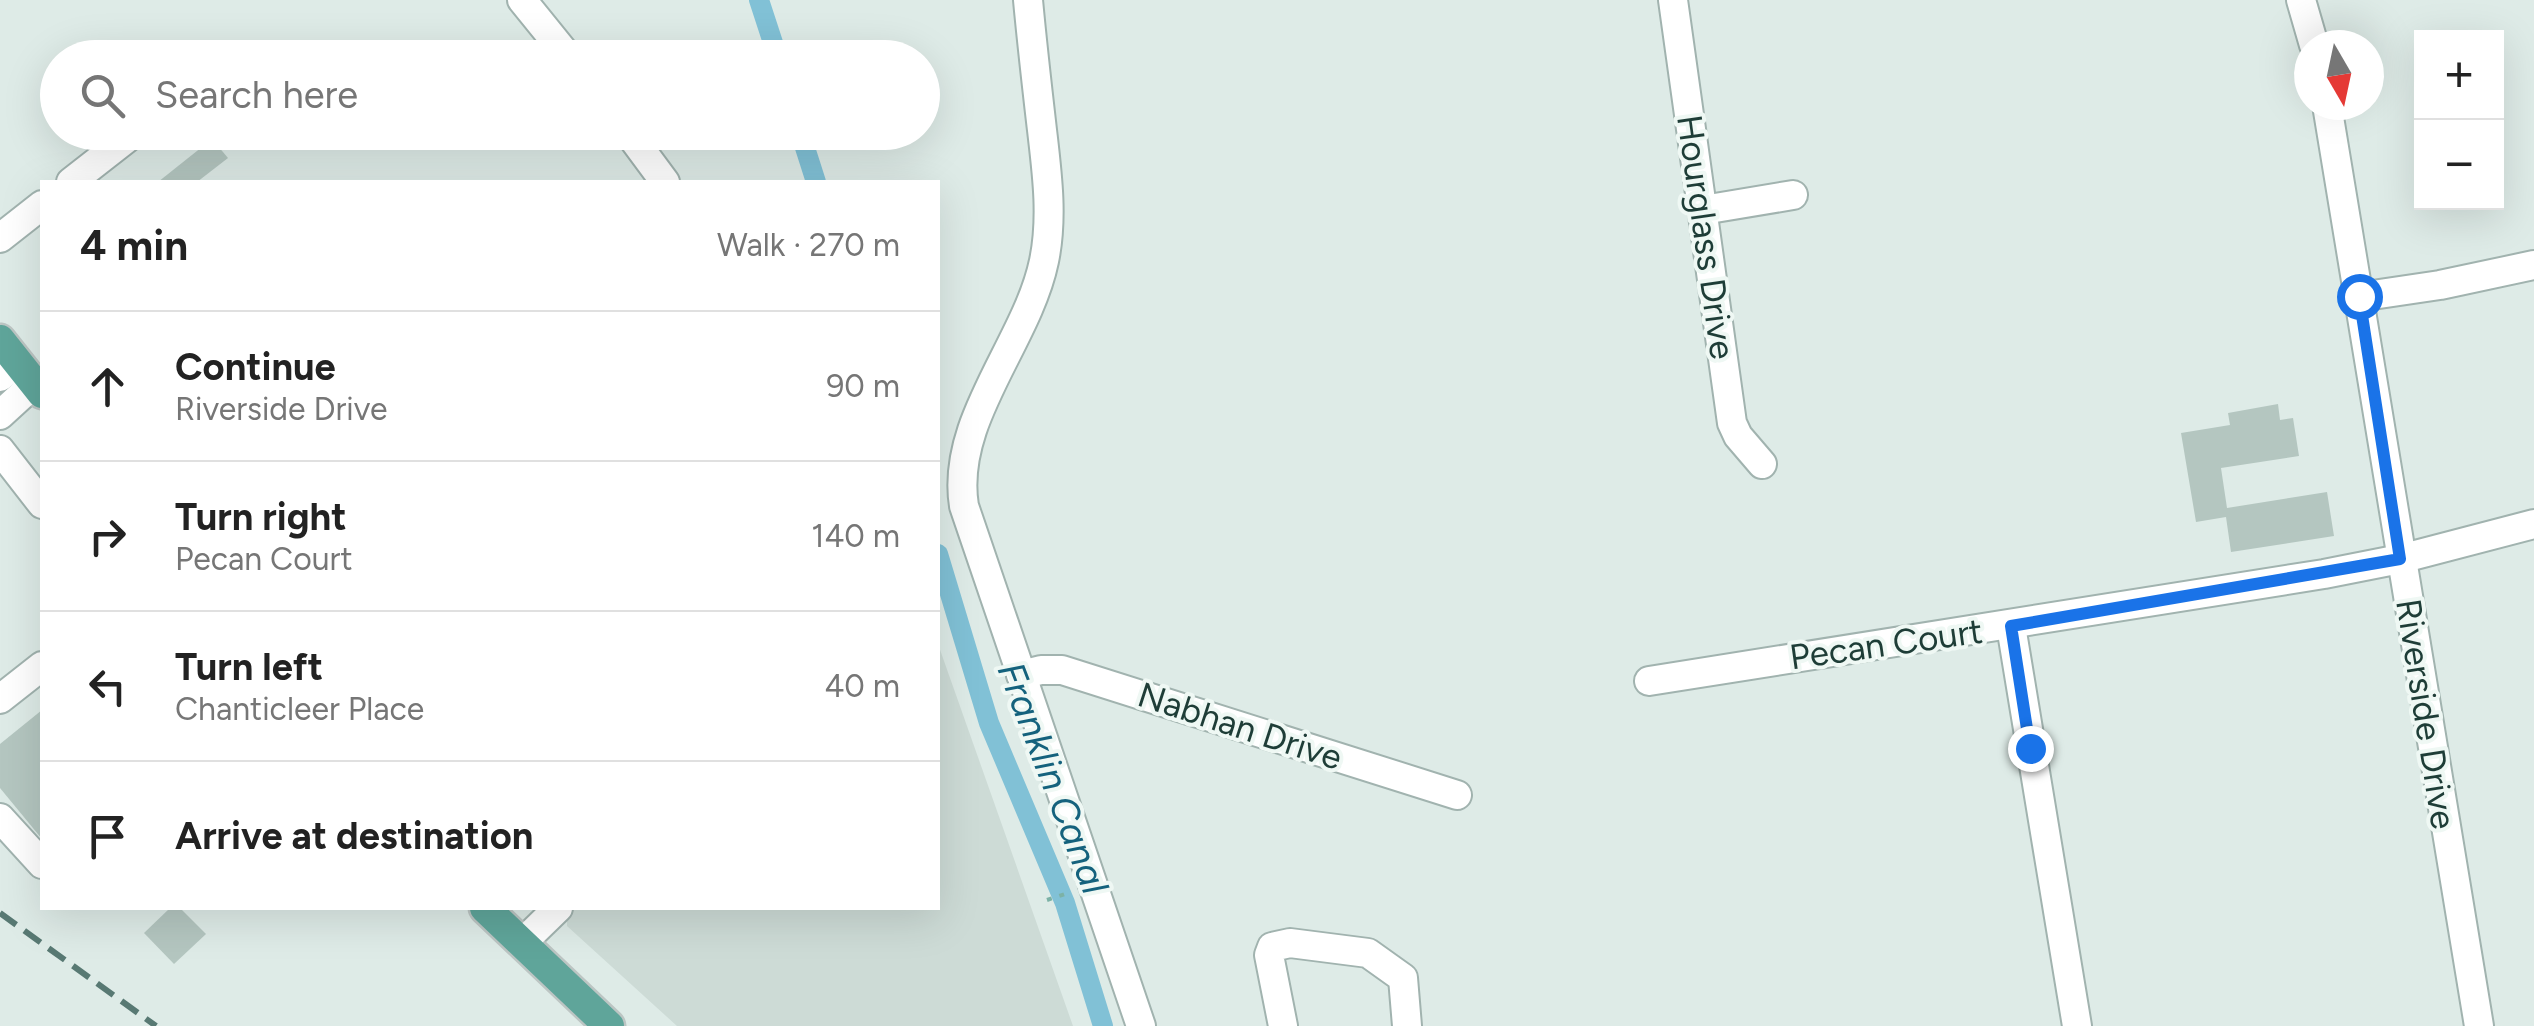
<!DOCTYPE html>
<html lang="en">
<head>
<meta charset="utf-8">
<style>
  body { margin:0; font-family:Figtree,sans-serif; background:#f2f2f2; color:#222 }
  .controls { position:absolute; right:30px; top:30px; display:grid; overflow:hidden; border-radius:0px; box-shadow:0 10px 40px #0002 }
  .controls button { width:90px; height:90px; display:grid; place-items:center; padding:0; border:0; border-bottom:2px solid #e0e0e0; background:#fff; color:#222; font:50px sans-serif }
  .compass { position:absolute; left:2294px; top:30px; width:90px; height:90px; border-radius:50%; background:#fff; box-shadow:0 10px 40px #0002; rotate:171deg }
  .stop { position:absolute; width:30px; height:30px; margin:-22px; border:8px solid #1a73e8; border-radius:50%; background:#fff }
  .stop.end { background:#1a73e8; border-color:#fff; box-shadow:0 2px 10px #0008 }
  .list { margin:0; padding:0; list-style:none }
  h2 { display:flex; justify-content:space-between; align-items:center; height:130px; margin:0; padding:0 40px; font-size:42px }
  h2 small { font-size:32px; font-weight:400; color:#767676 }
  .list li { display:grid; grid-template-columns:65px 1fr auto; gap:30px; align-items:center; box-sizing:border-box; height:150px; padding:0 40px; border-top:2px solid #e0e0e0 }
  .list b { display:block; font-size:38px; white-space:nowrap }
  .list p { margin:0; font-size:32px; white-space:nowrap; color:#767676 }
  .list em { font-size:32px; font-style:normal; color:#767676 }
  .icon { flex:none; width:55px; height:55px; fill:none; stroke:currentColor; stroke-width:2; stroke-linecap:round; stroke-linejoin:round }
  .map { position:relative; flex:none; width:2534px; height:1026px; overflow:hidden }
  .search { position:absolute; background:#fff; box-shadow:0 10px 40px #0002; left:40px; top:40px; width:900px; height:110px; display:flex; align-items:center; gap:25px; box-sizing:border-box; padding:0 35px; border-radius:55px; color:#767676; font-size:38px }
  .panel { position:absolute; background:#fff; box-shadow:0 10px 40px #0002; left:40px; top:180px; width:900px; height:730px; border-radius:0px }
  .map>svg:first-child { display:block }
</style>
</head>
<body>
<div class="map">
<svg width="2534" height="1026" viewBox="0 0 2534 1026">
  <rect width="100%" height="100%" fill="#deebe7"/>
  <polygon fill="#cddbd6" points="938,644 1073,1026 677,1026 567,926 567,913 562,908 938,908"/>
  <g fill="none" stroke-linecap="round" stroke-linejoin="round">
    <g stroke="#81c1d6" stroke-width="20">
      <polyline points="759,0 778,58"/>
      <polyline points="800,132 816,182"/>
      <polyline points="938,554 989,723 1065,903 1103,1026"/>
    </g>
  </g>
  <g fill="#b4c6c0">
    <polygon points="212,139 228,158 197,182 158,182"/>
    <polygon points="2278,404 2280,420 2293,418 2299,456 2221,468 2227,508 2327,492 2334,536 2231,552 2226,517 2196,522 2181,433 2230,425 2228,413"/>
    <polygon points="42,710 42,839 0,788 0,744"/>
    <polygon points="170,908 180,908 206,934 174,964 144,933"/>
  </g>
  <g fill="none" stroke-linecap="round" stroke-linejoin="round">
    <g stroke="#a1b3af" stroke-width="32">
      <g id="minor">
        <polyline points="522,0 569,58"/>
        <path d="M1028,0C1032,43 1037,87 1042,130C1047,173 1053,218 1044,261C1027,343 950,420 964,506L1141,1026"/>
        <polyline points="1673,0 1732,423 1738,436 1762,464"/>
        <polyline points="2301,0 2314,45"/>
        <polyline points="2327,105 2479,1026"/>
        <polyline points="628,132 665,182"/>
        <polyline points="71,182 135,132"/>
        <polyline points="1703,210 1793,195"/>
        <polyline points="0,238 42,205"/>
        <polyline points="2359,297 2440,285 2534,265"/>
        <polyline points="0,377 18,363"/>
        <polyline points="0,415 35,383"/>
        <polyline points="0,450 42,504"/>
        <polyline points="2011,626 2077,1026"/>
        <polyline points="1021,675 1041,670 1062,670 1457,795"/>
        <polyline points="1649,681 2324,574 2400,559 2534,524"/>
        <polyline points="0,699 42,666"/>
        <polyline points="0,818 42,864"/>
        <polyline points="522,943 558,908"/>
        <polyline points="1283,1026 1269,955 1272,947 1290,943 1368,953 1403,978 1407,1026"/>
      </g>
    </g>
    <g stroke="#bcc5c3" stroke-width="35">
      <g id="major">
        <polyline points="0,340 42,393"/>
        <polyline points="485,908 609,1026"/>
      </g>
    </g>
    <polyline stroke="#7cb2a6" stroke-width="4" stroke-dasharray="5 8" stroke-linecap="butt" points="1047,900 1071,892"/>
    <use href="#minor" stroke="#fff" stroke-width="28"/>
    <use href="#major" stroke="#5fa59a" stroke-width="30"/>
    <polyline stroke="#587973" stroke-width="6" stroke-dasharray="20 10" stroke-linecap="butt" points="0,913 156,1026"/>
  </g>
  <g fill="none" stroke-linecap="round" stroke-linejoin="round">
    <polyline stroke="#1a73e8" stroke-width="12" points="2030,748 2011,626 2400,559 2359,296"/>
  </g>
  <g text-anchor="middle" stroke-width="8" stroke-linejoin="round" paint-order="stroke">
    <g font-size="35" fill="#1e3d37" stroke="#eff8f4">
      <text transform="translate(1706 237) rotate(82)" y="12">Hourglass Drive</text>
      <text transform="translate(1886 644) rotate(-8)" y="12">Pecan Court</text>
      <text transform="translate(2426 714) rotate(81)" y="12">Riverside Drive</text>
      <text transform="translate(1240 726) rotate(18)" y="12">Nabhan Drive</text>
    </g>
    <g font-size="38" font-style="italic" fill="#14627d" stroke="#eff8f4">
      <text transform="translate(1053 778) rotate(69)" y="13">Franklin Canal</text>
    </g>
  </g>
</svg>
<div class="controls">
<button>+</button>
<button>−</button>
</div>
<svg class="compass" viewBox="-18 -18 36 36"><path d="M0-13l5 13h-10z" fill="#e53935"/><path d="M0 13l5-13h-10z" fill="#767676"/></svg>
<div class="stop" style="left:2359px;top:296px"></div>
<div class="stop end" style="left:2030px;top:748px"></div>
<div class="search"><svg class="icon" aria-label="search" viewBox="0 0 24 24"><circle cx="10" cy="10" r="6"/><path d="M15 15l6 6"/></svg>Search here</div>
<section class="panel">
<h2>4 min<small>Walk · 270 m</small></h2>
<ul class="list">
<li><svg class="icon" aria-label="ahead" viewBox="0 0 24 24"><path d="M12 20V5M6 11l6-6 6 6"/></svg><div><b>Continue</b><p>Riverside Drive</p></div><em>90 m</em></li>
<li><svg class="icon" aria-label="right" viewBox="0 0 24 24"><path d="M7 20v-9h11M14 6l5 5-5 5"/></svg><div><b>Turn right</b><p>Pecan Court</p></div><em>140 m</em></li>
<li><svg class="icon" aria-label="left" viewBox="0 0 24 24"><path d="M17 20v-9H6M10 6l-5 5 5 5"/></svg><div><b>Turn left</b><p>Chanticleer Place</p></div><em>40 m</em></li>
<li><svg class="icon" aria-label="arrive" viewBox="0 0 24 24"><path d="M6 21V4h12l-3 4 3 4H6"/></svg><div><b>Arrive at destination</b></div></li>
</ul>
</section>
</div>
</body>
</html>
